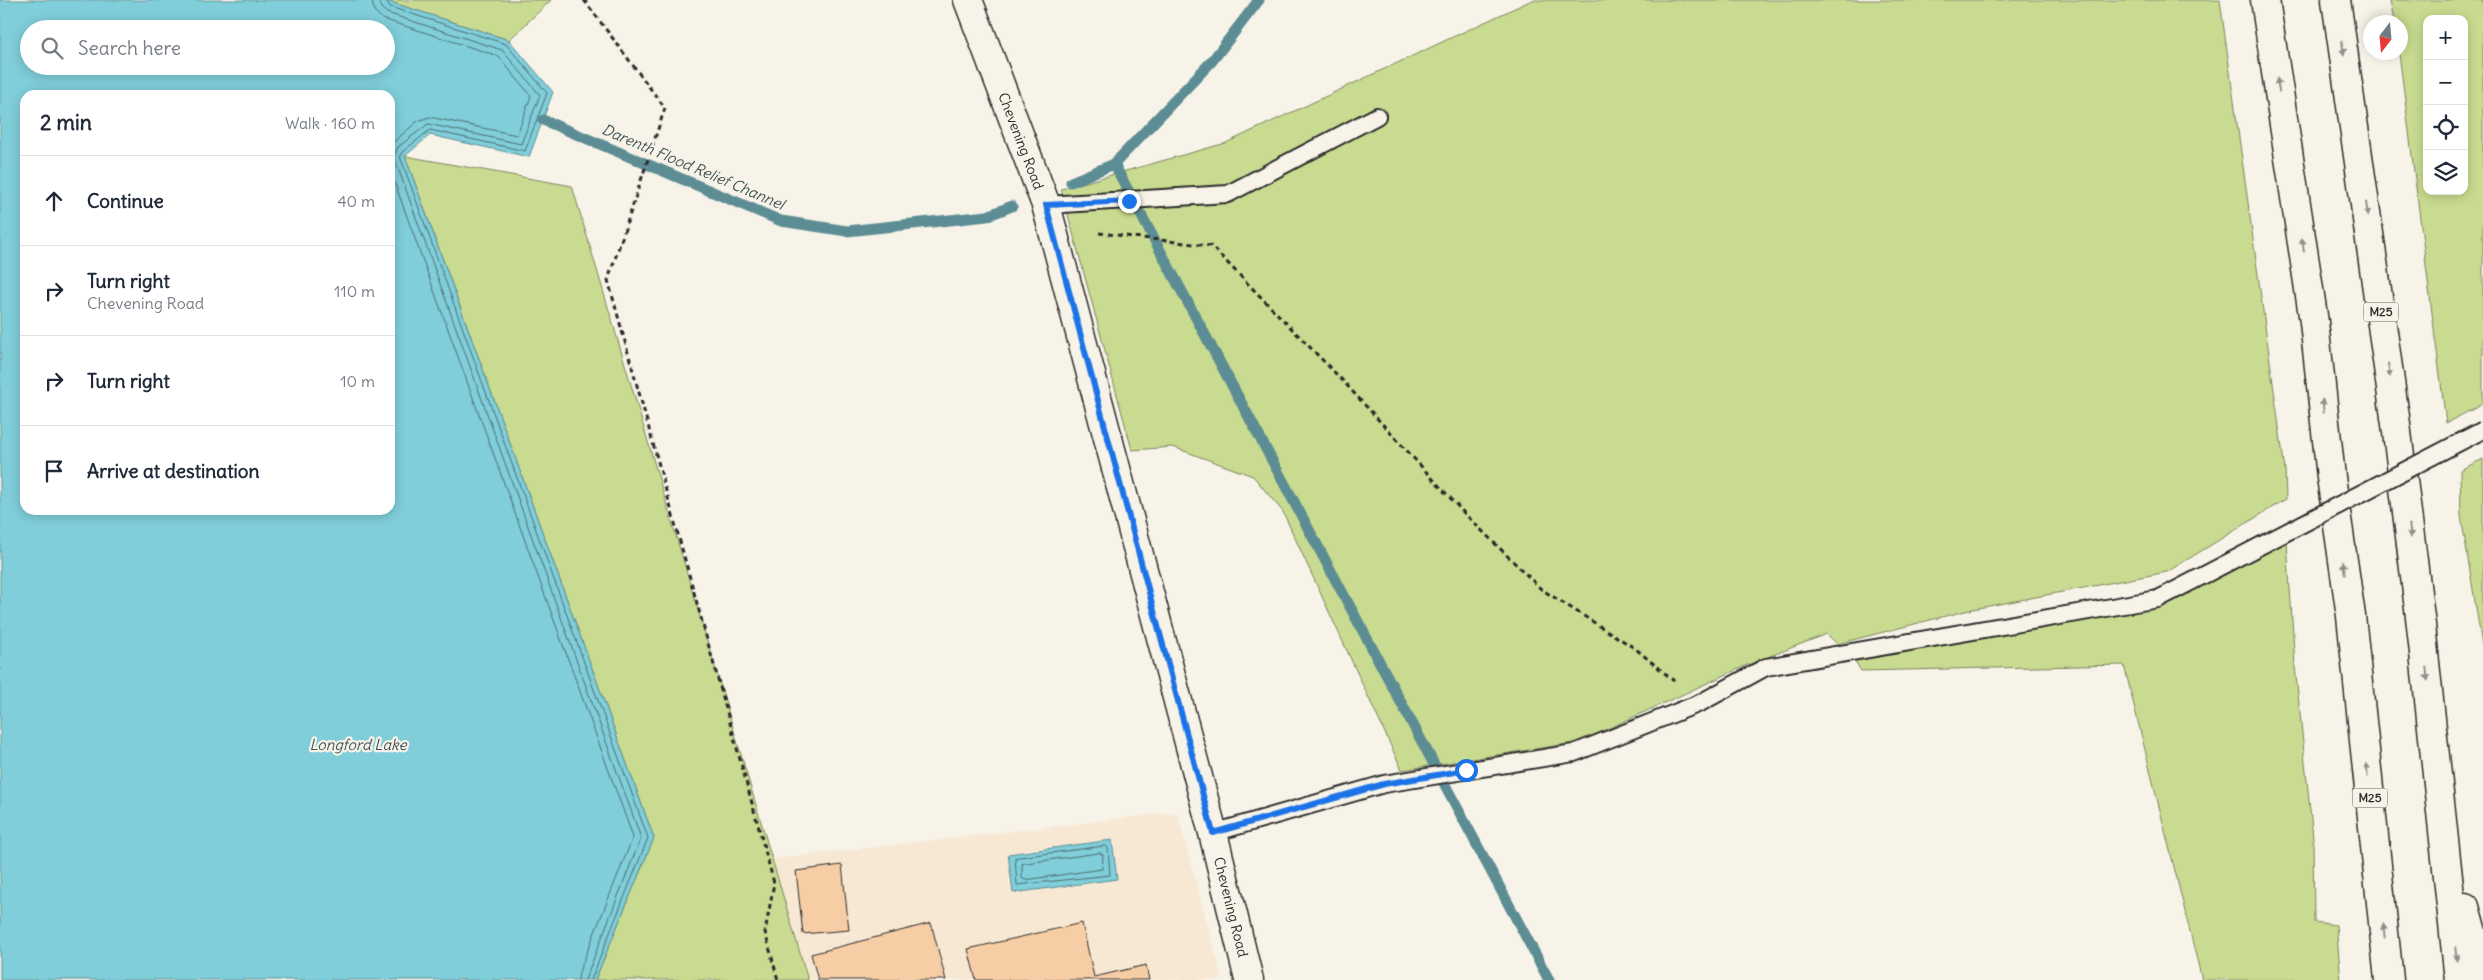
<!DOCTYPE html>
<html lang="en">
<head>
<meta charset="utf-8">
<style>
  body { margin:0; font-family:Delius,sans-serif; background:#f6f6f7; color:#1f2937 }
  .controls { position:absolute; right:15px; top:15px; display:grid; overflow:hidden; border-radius:10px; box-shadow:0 2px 12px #0003 }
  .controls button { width:45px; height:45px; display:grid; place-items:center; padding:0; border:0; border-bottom:1px solid #e0e1e3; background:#fff; color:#1f2937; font:25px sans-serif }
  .compass { position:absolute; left:2363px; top:15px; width:45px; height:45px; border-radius:50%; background:#fff; box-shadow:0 2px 12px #0003; rotate:196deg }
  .stop { position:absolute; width:15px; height:15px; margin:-11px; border:4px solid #1a73e8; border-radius:50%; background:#fff }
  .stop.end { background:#1a73e8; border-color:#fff; box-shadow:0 1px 5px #0008 }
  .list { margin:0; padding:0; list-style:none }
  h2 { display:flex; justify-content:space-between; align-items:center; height:65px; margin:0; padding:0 20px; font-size:21px }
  h2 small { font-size:16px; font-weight:400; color:#747a83 }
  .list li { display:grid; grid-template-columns:32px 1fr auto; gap:15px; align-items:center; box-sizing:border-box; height:90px; padding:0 20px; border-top:1px solid #e0e1e3 }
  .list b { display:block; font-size:19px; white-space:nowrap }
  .list p { margin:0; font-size:16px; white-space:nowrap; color:#747a83 }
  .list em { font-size:16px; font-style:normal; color:#747a83 }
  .icon { flex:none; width:28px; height:28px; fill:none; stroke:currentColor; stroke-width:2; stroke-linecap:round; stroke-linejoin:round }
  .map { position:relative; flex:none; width:2483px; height:980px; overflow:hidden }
  .search { position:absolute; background:#fff; box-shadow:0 2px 12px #0003; left:20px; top:20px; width:375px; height:55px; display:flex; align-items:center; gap:12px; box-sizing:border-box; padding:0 18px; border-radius:28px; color:#747a83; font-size:19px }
  .panel { position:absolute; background:#fff; box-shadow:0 2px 12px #0003; left:20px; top:90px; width:375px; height:425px; border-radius:15px }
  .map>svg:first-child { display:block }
</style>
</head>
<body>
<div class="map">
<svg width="2483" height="980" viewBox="0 0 2483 980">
  <rect width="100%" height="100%" fill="#f7f3e8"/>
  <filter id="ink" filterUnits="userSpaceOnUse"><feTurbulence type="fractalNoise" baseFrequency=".02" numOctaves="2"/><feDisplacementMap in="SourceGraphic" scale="10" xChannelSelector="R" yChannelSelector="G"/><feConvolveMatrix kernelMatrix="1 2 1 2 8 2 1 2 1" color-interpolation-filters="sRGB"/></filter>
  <g filter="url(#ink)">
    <polygon fill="#f7e8d4" points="1177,812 1223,980 808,980 772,859"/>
    <g fill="#c9db90" stroke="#7a835e" fill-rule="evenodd">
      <polygon points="384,0 551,0 509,40"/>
      <polygon points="1532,0 2220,0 2285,470 2286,499 2167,572 1973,609 1837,644 1827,634 1747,665 1579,742 1402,770 1283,512 1253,476 1173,447 1132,450 1061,189 1226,143"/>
      <path d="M2390,0H2483V404L2446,423L2399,53L2400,52V22H2394ZM2427,19H2464V191H2427Z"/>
      <polygon points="405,156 572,186 808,980 595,980 654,838"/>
      <polygon points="2483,459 2483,651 2461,516 2460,470"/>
      <polygon points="2287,542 2295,666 2313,838 2314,922 2336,925 2341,980 2202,980 2124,665 1861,671 1855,661 2159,607"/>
    </g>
    <g fill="#7fceda" stroke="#5d8d94" fill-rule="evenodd">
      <path d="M0,0H384L509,40L553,92L529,157L430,135L405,156L654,838L595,980H0ZM29,29H386V66H29ZM25,95H390V510H25Z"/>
      <polygon points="1112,840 1117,879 1013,893 1008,854"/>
    </g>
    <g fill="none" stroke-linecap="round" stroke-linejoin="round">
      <g stroke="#4d6c71" stroke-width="1">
        <polyline points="372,0 374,11 383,19 498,56 531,96 517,135 429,117 418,121 390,145"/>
        <polyline points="379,0 381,8 387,13 502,50 540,95 521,144 428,124 398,147 394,157 641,838 585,980"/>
        <polyline points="386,0 390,7 506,44 547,93 525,151 430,130 402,152 400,156 648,838 591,980"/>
        <polyline points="390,170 633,837 579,972 578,980"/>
        <polygon points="1106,846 1108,848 1110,875 1017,885 1015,858"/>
        <polygon points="1100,853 1103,855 1102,869 1025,880 1022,878 1022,864"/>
      </g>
      <g stroke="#5d8d94" stroke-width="11">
        <polyline points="543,120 781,221 847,231 987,216 1012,206"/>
        <polyline points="1114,164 1549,980"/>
        <polyline points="1071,182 1114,164 1212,61 1259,0"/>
      </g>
    </g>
    <g fill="#f6cda5" stroke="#2b2b2b">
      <polygon points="842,865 849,930 803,934 796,871"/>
      <polygon points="931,923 946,980 818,980 811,954"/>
      <polygon points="1082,923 1094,977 1146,965 1149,980 976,980 968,949"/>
    </g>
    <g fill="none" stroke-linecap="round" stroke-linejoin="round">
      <g stroke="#2b2b2b" stroke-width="20">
        <g id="service">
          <polyline points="1046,205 1228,194 1377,116"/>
          <polyline points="1213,833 1384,784 1574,753 1700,703 1766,667 2158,599"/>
        </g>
      </g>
      <g stroke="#2b2b2b" stroke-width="31">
        <polyline id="minor" points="968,0 1046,205 1213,833 1249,980"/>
      </g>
      <g stroke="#2b2b2b" stroke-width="31">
        <g id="motorway">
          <polyline points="2265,0 2314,322 2331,477 2351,616 2389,980"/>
          <polyline points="2336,0 2396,424 2421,625 2459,980"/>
          <polyline points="2465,907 2483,972"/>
        </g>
      </g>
      <g stroke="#2b2b2b" stroke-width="3" stroke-dasharray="5 4" stroke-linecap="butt">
        <polyline points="584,0 665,108 608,280 774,883 765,932 778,980"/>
        <polyline points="1099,233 1211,246 1342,380 1464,513 1541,589 1636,649 1674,681"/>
      </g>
      <use href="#service" stroke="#f7f3e8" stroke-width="16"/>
      <use href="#minor" stroke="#f7f3e8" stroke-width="28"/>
      <use href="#motorway" stroke="#f7f3e8" stroke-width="28"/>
      <g stroke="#2b2b2b" stroke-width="20" stroke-linecap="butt">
        <polyline id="service-bridge" points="2158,599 2483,430"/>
      </g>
      <use href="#service-bridge" stroke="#f7f3e8" stroke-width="16"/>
    </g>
    <defs><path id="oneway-solid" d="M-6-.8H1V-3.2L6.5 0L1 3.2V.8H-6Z" transform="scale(1.25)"/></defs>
    <g fill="#918f8a">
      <use href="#oneway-solid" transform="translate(2343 48) rotate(82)"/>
      <use href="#oneway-solid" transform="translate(2278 85) rotate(-99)"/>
      <use href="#oneway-solid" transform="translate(2367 209) rotate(82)"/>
      <use href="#oneway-solid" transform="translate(2303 245) rotate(-98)"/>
      <use href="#oneway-solid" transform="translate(2389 370) rotate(82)"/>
      <use href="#oneway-solid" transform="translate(2323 406) rotate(-96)"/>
      <use href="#oneway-solid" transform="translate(2410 531) rotate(83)"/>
      <use href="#oneway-solid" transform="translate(2344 568) rotate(-98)"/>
      <use href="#oneway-solid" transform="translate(2427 674) rotate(84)"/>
      <use href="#oneway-solid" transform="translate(2367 770) rotate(-96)"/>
      <use href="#oneway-solid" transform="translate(2384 931) rotate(-96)"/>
      <use href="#oneway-solid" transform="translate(2456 954) rotate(84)"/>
    </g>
  </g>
  <g fill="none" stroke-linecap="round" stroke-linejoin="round" filter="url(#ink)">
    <polyline stroke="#1a73e8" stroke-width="6" points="1129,201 1046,205 1213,833 1384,784 1466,770"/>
  </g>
  <g text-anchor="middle" stroke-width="4.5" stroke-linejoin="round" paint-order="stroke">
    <g fill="#f7f3e8" stroke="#686764" stroke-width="1">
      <rect x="2363.5" y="302.5" width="35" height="19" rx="4"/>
      <rect x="2352.5" y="788.5" width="35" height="19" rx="4"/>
    </g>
    <g font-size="12" font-weight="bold" fill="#2b2b2b">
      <text x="2381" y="316">M25</text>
      <text x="2370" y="802">M25</text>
    </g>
    <g font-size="14" fill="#2b2b2b" stroke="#f7f3e8">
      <text transform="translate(1021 141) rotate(69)" y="5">Chevening Road</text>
      <text transform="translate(1231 907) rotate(76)" y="5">Chevening Road</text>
    </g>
    <g font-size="15" font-style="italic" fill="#405457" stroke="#f7f3e8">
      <text transform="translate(693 167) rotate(23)" y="5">Darenth Flood Relief Channel</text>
      <text x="358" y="750">Longford Lake</text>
    </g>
  </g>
</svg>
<div class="controls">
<button>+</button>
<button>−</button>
<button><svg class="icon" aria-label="locate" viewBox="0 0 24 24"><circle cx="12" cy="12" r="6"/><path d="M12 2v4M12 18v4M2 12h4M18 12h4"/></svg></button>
<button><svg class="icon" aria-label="layers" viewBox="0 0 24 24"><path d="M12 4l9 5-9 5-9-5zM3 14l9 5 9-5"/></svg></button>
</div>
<svg class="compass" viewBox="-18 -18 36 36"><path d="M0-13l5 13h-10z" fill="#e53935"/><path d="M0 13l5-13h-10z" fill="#747a83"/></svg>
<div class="stop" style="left:1466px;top:770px"></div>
<div class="stop end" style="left:1129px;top:201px"></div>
<div class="search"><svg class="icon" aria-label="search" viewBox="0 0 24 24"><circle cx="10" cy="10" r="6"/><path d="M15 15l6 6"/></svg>Search here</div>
<section class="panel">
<h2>2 min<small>Walk · 160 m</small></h2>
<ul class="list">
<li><svg class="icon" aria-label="ahead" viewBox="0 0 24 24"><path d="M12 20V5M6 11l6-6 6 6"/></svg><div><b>Continue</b></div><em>40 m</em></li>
<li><svg class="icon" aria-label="right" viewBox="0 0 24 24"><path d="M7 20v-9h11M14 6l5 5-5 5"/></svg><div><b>Turn right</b><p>Chevening Road</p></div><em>110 m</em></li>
<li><svg class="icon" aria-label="right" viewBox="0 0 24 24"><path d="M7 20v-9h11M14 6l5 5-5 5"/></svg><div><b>Turn right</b></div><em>10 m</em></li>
<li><svg class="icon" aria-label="arrive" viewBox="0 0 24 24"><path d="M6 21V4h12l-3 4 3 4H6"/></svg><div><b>Arrive at destination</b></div></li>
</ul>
</section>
</div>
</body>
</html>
